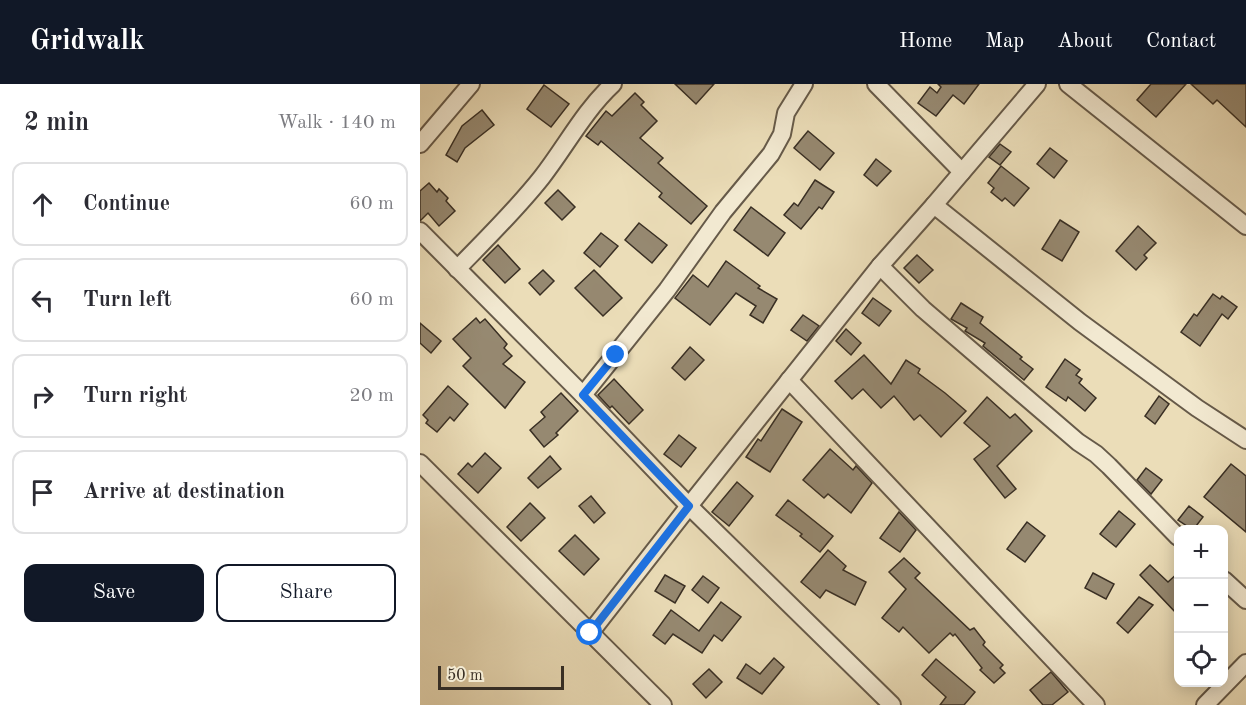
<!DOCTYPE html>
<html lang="en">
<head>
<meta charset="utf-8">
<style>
  body { margin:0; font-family:"Old Standard TT",serif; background:#f7f7f7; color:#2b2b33 }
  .controls { position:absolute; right:18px; bottom:18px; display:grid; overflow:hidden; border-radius:12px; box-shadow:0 3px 15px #0003 }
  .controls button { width:54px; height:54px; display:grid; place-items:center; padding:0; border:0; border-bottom:2px solid #e1e1e2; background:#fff; color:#2b2b33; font:30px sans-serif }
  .scale { position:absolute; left:18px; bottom:15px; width:126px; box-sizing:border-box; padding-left:6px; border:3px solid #392f24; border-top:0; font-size:16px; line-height:21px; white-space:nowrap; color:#392f24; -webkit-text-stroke:4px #f2e9d1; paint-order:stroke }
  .stop { position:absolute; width:18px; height:18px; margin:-14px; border:4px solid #1a73e8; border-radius:50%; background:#fff }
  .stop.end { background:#1a73e8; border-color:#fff; box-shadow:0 2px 6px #0008 }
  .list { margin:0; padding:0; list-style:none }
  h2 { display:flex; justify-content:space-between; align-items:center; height:78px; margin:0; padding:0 24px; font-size:26px }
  h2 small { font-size:20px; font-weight:400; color:#7c7c81 }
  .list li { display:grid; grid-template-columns:39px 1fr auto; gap:18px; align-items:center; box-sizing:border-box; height:84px; margin:0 12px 12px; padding:0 12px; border:2px solid #e1e1e2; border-radius:12px }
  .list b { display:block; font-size:22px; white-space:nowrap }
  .list em { font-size:20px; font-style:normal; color:#7c7c81 }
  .actions { display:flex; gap:12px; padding:18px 24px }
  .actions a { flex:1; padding:14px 0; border:2px solid #111827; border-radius:12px; text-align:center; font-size:21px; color:#111827 }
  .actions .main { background:#111827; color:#fff }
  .icon { flex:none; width:33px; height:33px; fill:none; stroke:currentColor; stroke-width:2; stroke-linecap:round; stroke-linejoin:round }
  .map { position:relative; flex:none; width:826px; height:621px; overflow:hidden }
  header { display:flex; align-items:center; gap:36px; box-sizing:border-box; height:84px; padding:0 30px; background:#111827; color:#fff }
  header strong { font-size:28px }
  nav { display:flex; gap:33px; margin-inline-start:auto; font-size:21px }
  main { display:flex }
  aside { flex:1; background:#fff }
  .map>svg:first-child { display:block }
</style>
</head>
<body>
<header>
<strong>Gridwalk</strong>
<nav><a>Home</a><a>Map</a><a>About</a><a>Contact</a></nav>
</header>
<main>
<aside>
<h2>2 min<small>Walk · 140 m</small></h2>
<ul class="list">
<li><svg class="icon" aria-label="ahead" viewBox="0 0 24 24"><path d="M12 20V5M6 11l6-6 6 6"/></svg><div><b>Continue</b></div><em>60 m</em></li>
<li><svg class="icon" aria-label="left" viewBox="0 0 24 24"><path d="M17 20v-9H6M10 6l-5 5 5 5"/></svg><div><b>Turn left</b></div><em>60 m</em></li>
<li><svg class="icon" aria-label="right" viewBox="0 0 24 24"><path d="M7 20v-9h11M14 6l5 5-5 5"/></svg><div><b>Turn right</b></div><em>20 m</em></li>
<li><svg class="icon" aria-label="arrive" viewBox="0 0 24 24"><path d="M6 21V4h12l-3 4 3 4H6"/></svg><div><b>Arrive at destination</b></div></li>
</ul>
<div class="actions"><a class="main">Save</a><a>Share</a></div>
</aside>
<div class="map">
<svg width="826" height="621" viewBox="0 0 826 621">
  <rect width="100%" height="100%" fill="#ebddb8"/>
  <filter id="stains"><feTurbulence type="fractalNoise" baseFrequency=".00333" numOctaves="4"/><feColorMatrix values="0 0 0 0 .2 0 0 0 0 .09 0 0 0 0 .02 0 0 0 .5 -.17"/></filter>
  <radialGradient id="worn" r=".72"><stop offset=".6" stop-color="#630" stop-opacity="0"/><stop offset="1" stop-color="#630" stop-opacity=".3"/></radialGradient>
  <g fill="#968971" stroke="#392f24" stroke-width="1.5">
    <polygon points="255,0 294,0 276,20"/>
    <polygon points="518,0 559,0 544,20 533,11 516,32 498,19 510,3 517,9 521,3"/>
    <polygon points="731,0 766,0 736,33 717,16"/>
    <polygon points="771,0 826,0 826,43 797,16 793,20"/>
    <polygon points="124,1 149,20 131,43 107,25"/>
    <polygon points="215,9 224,18 221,21 237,37 220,54 243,74 238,79 287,122 271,140 239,113 242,109 181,57 178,61 166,52 186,27 192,32"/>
    <polygon points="62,26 74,41 45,64 37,78 26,71 42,42"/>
    <polygon points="388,47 414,69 400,86 374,64"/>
    <polygon points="580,60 591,68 580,81 569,73"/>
    <polygon points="630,64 647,77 634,94 617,80"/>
    <polygon points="456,75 471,87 457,102 444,91"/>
    <polygon points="581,82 609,104 594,122 585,114 582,117 571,108 574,104 568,99"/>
    <polygon points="395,96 414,108 402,125 399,123 381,145 364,131 374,119 378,122"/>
    <polygon points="9,99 17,108 19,105 28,114 26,117 35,127 19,142 8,129 0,137 0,107"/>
    <polygon points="138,106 155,123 142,136 125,119"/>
    <polygon points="331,123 365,149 348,172 314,146"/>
    <polygon points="640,136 659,148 642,177 622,165"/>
    <polygon points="219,139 247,161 232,179 205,156"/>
    <polygon points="718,142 736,159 724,171 727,174 716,186 696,167"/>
    <polygon points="181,149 198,162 180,183 164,169"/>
    <polygon points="78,161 100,185 85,199 63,176"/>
    <polygon points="497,171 513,186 499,199 484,184"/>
    <polygon points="306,177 340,202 338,204 357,215 343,239 330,231 336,222 316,209 290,241 255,214 273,191 288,203"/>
    <polygon points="123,186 134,197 120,211 109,199"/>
    <polygon points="174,186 202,214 183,232 155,204"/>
    <polygon points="793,210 800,215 802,212 817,223 808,235 802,230 780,262 761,248 774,230 777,232"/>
    <polygon points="453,214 471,227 459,242 442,229"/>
    <polygon points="541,219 563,233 560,239 602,273 600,275 613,285 604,296 563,262 565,259 545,247 547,244 531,235"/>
    <polygon points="383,231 399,242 387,257 371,246"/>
    <polygon points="56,234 60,239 65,235 87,260 84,264 92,272 83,280 105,298 85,324 43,282 51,274 33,255"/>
    <polygon points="0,239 21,257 11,269 0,259"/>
    <polygon points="426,245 441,259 431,271 416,257"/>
    <polygon points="270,263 284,276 265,296 252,284"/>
    <polygon points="444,271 471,300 486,276 500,285 498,289 525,309 546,327 521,353 500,331 494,336 474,312 461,324 443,305 432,315 415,297"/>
    <polygon points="645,275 660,286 656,291 662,295 659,299 676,314 665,327 648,313 646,317 626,303"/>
    <polygon points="194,295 223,326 209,340 192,322 190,324 178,311"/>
    <polygon points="28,302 48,320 34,337 30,333 17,348 6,339 8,336 3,331"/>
    <polygon points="141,309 158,327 136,349 138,351 124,363 110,346 125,333 121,328"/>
    <polygon points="739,312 749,320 735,340 725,332"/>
    <polygon points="567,313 590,334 595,330 612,347 577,382 596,405 585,414 554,375 570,362 544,339"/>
    <polygon points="362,325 382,338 350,388 326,373 338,355 341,357"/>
    <polygon points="259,351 276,364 261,383 244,370"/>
    <polygon points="410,365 433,386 436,382 452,399 431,429 408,410 404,414 383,396"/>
    <polygon points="65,369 81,384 58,409 38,390 48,379 52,383"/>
    <polygon points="130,372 141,385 118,404 108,394"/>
    <polygon points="811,380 826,392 826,448 784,413"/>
    <polygon points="726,384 742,396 731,410 717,396"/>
    <polygon points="317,398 333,412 309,442 292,428"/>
    <polygon points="171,412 185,429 174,439 159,422"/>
    <polygon points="368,416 413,452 400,468 380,452 382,450 356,431"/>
    <polygon points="110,419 125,434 101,457 87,443"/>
    <polygon points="769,422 783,433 773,446 758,436"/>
    <polygon points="699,427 715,440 696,463 680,450"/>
    <polygon points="479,428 496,446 480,468 460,454"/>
    <polygon points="607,438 625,452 605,478 587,465"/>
    <polygon points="155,451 179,475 164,491 139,467"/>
    <polygon points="408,466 426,482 423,486 446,498 435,521 406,506 400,514 381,498"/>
    <polygon points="484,474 500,489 495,494 550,546 554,544 565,558 563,561 583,581 580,584 585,589 574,599 560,586 562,584 535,550 533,552 530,549 509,569 483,543 479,548 462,534 486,505 469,488"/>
    <polygon points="730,481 748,498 759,488 759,532 720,491"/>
    <polygon points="673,489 694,500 686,515 665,504"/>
    <polygon points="245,491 265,502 255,519 235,507"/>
    <polygon points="283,492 299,504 288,519 272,506"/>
    <polygon points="719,513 733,521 708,549 697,539"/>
    <polygon points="301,518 321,533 302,557 294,551 282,569 253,550 245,560 233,551 251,526 279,547"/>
    <polygon points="354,574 364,583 342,610 317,594 326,580 340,590"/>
    <polygon points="516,575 555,608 544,621 520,621 526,613 502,591"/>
    <polygon points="289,585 302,598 286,614 273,600"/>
    <polygon points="631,588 648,608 632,621 623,621 610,606"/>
  </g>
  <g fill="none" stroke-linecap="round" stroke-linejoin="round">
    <g stroke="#665a49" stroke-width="20">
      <g id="street">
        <polyline points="456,0 542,88"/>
        <polyline points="648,0 826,142"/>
        <polyline points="0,60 51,0"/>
        <polyline points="514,121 617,0"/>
        <polyline points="0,147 163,311 269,422 460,182 514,121 660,238 777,324 826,356"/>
        <polyline points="460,182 503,225 658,358 676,370 689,382 758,453"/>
        <path d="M37,185C66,155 96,126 122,93C146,62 164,27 193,0"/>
        <polyline points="369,296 676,621"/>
        <polyline points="163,311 247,206 303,128 351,70 362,50 366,29 384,0"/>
        <polyline points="0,379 243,621"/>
        <polyline points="804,496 826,516"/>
        <polyline points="170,549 269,422 472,621"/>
        <polyline points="785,621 826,579"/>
      </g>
    </g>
    <use href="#street" stroke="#f2e9d1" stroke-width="16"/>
  </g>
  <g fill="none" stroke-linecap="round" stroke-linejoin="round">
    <polyline stroke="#1a73e8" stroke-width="8" points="170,549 269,422 163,311 196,271"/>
  </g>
  <rect width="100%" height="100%" filter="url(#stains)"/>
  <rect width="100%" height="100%" fill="url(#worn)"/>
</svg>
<div class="controls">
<button>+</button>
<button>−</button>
<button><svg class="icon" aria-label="locate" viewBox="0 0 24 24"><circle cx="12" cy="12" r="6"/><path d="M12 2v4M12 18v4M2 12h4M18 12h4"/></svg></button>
</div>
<div class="scale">50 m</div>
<div class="stop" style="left:170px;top:549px"></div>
<div class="stop end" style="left:196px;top:271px"></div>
</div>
</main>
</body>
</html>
